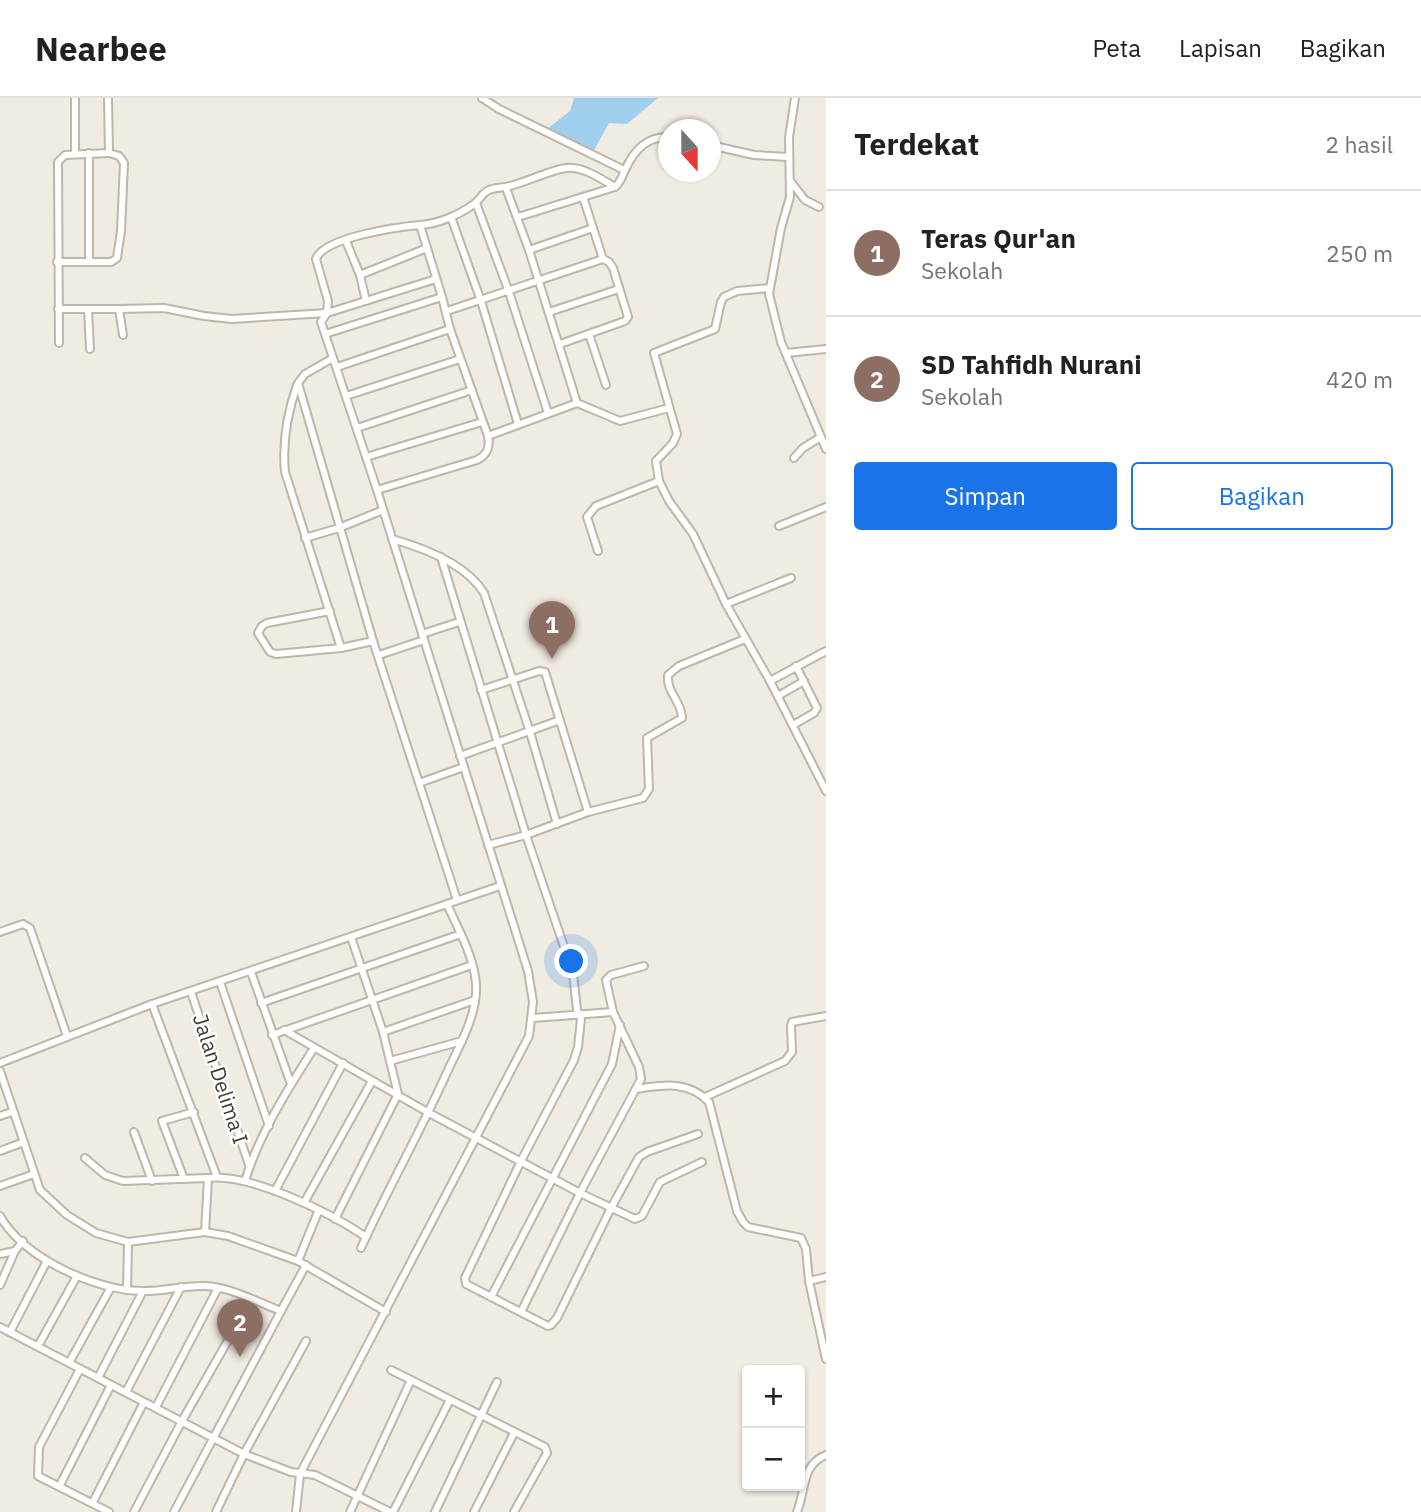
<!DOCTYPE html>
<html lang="id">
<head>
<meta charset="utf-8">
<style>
  body { margin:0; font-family:"IBM Plex Sans",sans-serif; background:#f6f6f6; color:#202124 }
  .controls { position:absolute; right:21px; bottom:21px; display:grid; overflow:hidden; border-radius:7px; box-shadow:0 2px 5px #0004 }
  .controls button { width:63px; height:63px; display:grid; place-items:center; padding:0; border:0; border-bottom:2px solid #e0e0e0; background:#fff; color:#202124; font:35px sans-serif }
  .compass { position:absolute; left:658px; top:21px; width:63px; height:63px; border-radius:50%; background:#fff; box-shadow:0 2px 5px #0004; rotate:159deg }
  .you { position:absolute; left:572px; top:864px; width:24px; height:24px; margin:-18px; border:5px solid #fff; border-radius:50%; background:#1a73e8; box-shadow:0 0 0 10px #1a73e833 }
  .badge { display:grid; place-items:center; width:46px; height:46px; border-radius:50%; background:#1a73e8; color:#fff; font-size:23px; font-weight:700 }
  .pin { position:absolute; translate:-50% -58px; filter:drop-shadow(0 2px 4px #0008) }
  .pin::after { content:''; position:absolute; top:37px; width:24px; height:21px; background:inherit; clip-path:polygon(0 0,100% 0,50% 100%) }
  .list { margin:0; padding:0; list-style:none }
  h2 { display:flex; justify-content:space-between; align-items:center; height:91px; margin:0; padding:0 28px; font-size:30px }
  h2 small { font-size:23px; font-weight:400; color:#757577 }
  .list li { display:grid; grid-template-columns:46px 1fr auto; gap:21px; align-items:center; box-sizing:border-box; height:126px; padding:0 28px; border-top:2px solid #e0e0e0 }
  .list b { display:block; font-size:26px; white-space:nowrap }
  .list p { margin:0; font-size:23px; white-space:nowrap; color:#757577 }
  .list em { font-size:23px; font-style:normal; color:#757577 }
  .actions { display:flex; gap:14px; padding:21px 28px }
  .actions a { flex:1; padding:16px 0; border:2px solid #1a73e8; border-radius:7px; text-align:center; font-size:24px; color:#1a73e8 }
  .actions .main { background:#1a73e8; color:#fff }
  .map { position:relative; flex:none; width:826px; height:1414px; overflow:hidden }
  header { display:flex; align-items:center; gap:42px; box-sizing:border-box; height:98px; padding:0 35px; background:#fff; border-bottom:2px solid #e0e0e0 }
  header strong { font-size:33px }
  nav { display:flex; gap:38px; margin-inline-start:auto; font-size:24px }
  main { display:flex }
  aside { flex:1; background:#fff }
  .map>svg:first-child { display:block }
</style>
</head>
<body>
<header>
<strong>Nearbee</strong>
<nav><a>Peta</a><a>Lapisan</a><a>Bagikan</a></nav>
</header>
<main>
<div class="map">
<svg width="826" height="1414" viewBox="0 0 826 1414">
  <rect width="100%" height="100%" fill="#f1ece2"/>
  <polygon fill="#9fcfed" points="574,0 658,0 627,26 609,25 594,52 547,31 570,13"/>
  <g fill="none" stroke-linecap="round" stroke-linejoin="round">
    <g stroke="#beb6a8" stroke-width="10">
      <g id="minor">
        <polyline points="75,0 75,56"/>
        <polyline points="482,0 499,11 624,72"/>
        <polyline points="795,0 789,39 790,99 781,130 769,196 781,244 826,351"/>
        <polyline points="710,47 754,57 788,59"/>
        <polyline points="89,55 89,163"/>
        <polyline points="791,84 805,102 819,109"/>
        <polyline points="506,90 529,152 577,305"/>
        <polyline points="476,105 509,194 548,315"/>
        <polyline points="451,119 481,203 518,326"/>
        <polyline points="518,119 615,89"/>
        <polyline points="420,127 442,199"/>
        <polyline points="346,143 360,177 366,203"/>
        <polyline points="529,152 593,130"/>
        <polyline points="57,164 111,164 117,160 121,133 124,65 119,58 109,55"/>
        <polyline points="360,177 427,150"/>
        <polyline points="769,190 737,193 724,199 721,204 715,231 654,255 677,336 673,345 656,363 659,383 669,403 693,436 726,506 770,583 826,693"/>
        <polyline points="58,211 119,211 123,237"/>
        <polyline points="88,211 90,251"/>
        <polyline points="119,211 164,210 204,218 232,221 327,215 436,181"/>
        <polyline points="447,213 603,161"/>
        <polyline points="549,214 619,191"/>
        <path d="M325,236L442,199L450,231L488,338C490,349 488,356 477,362L377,392"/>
        <polyline points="589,236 606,287"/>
        <polyline points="59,245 58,64 65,57 109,55 108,0"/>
        <polyline points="560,246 625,223 628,219 613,170 609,164 603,161 583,99"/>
        <polyline points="786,255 826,251"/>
        <polyline points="333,260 305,276 298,285 373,543 457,802"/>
        <polyline points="337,269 450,231"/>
        <path d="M297,287C287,316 282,343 285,374L341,550"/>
        <polyline points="346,298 460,261"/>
        <polyline points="357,330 472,292"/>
        <polyline points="488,338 577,305 620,323 669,310"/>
        <polyline points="366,359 482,324"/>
        <polyline points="794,360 803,350 821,339"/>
        <polyline points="779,428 826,409"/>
        <polyline points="305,440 339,430 383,412"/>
        <path d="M392,441C424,450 466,466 484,495L530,634L557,726"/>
        <polyline points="598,453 587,419 596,408 659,383"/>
        <polyline points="441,459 526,737 573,875 577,912 581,921 578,949 574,962 521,1063 465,1180 466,1186 548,1228 551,1227 557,1220 611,1110 639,1059 647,1054 698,1036"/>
        <polyline points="726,506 791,480"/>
        <polyline points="330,513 267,525 262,528 258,535 270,554 276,556 341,550 373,543"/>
        <polyline points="422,536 459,524"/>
        <polyline points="379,557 424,542"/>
        <polyline points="770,583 826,553"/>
        <polyline points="481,592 539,573 545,574 588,714"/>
        <polyline points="778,598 804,583"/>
        <polyline points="793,627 814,615 817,610 796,568"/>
        <polyline points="460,658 560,622"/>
        <polyline points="419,685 464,669"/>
        <path d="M488,747L526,737L588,714L643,700L649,691L647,640L682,620C682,604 666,594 668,577L679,568L745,541"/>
        <polyline points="0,834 23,826 30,830 67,938"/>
        <polyline points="251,874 291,986"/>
        <polyline points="220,884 269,1028"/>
        <polyline points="191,894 249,1067"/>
        <polyline points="261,905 461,836"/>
        <polyline points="533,920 613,914"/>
        <polyline points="284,932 429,1015 580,1095 635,1121 642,1118 660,1084 702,1064"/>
        <polyline points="383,934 475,902"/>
        <polyline points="272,937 472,867"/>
        <polyline points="390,963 462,943"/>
        <polyline points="0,965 152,906"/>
        <polyline points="0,973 40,1092 67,1117 96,1135 128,1144 205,1134 228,1138 298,1163 386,1214"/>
        <path d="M636,991C663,987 688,982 709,1004L737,1113L743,1124L748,1129L801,1140L806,1151L809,1183L826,1179"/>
        <polyline points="705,999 785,963 792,954 791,928 792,924 826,918"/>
        <polyline points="0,1018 12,1014"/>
        <polyline points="134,1034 152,1083"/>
        <polyline points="0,1053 24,1044"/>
        <polyline points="85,1060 105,1077 123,1083 208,1080"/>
        <polyline points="217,1079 152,906 500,788"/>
        <polyline points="184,1081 162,1023 194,1014"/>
        <path d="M245,1083C259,1036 288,991 314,950"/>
        <polyline points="0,1088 34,1076"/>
        <polyline points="275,1093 343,965"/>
        <polyline points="304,1105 372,983"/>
        <path d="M0,1118C24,1160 94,1192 141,1193C162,1194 184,1187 205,1188C231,1189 257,1204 281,1213L306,1167"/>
        <polyline points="335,1121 398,996 383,934 351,839"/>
        <path d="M205,1134L208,1080C250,1075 331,1115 366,1139"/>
        <path d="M361,1150C388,1090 421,1033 448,972C460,947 478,915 476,886C474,858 458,831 447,806"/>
        <polyline points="0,1156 15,1153"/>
        <polyline points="298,1163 318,1114"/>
        <polyline points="809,1183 826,1261"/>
        <polyline points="0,1187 15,1153 23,1143"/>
        <polyline points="127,1192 128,1144"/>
        <polyline points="491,1199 612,966 620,927"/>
        <polyline points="521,1214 580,1095 641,981 639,969 613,914 606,882 611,877 644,868"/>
        <polyline points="0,1229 244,1356 291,1374 315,1377 390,1414"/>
        <polyline points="10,1234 47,1163"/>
        <polyline points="38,1248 77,1178"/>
        <polyline points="69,1265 110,1191"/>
        <polyline points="80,1271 39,1349 38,1378 109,1414"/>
        <polyline points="391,1272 545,1349 547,1355 514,1414"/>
        <polyline points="98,1280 143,1193"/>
        <polyline points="126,1294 181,1189"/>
        <polyline points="156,1309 218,1190"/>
        <polyline points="60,1387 111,1287"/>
        <polyline points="93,1404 144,1304"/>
        <polyline points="134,1414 182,1323 251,1202"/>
        <polyline points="174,1414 281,1213"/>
        <polyline points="216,1414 244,1356 306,1243"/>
        <path d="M296,1414L300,1376L529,938L533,904L528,873L377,392L321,224L327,215L328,203L316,161C324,139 398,129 420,127C438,126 459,117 474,106C480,102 482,95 489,92C496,89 503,90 510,88C526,84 551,72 566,70C583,68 601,81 615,89C622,83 622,77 626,70C635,51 647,39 668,39"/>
        <polyline points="350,1414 411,1282"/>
        <polyline points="393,1414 450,1302"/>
        <polyline points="435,1414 497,1284"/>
        <polyline points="474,1414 514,1335"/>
        <path d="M797,1414C806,1392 801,1367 826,1357"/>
      </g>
    </g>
    <use href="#minor" stroke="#fff" stroke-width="6"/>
  </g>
  <g text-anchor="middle" stroke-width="5" stroke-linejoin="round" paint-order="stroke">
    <g font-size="21" fill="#423c33" stroke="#fff">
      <text transform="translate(220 981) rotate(72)" y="7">Jalan Delima I</text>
    </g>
  </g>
</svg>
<div class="controls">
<button>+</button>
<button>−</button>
</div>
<svg class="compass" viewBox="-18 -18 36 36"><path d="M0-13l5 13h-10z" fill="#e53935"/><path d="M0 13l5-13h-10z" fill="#757577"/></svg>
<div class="you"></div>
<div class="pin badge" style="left:552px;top:561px;background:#8d6e63">1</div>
<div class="pin badge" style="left:240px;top:1259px;background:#8d6e63">2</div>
</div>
<aside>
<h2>Terdekat<small>2 hasil</small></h2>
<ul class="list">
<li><span class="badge" style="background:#8d6e63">1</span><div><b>Teras Qur'an</b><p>Sekolah</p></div><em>250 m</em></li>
<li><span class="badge" style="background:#8d6e63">2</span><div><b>SD Tahfidh Nurani</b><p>Sekolah</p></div><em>420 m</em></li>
</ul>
<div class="actions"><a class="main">Simpan</a><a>Bagikan</a></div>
</aside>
</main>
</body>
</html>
